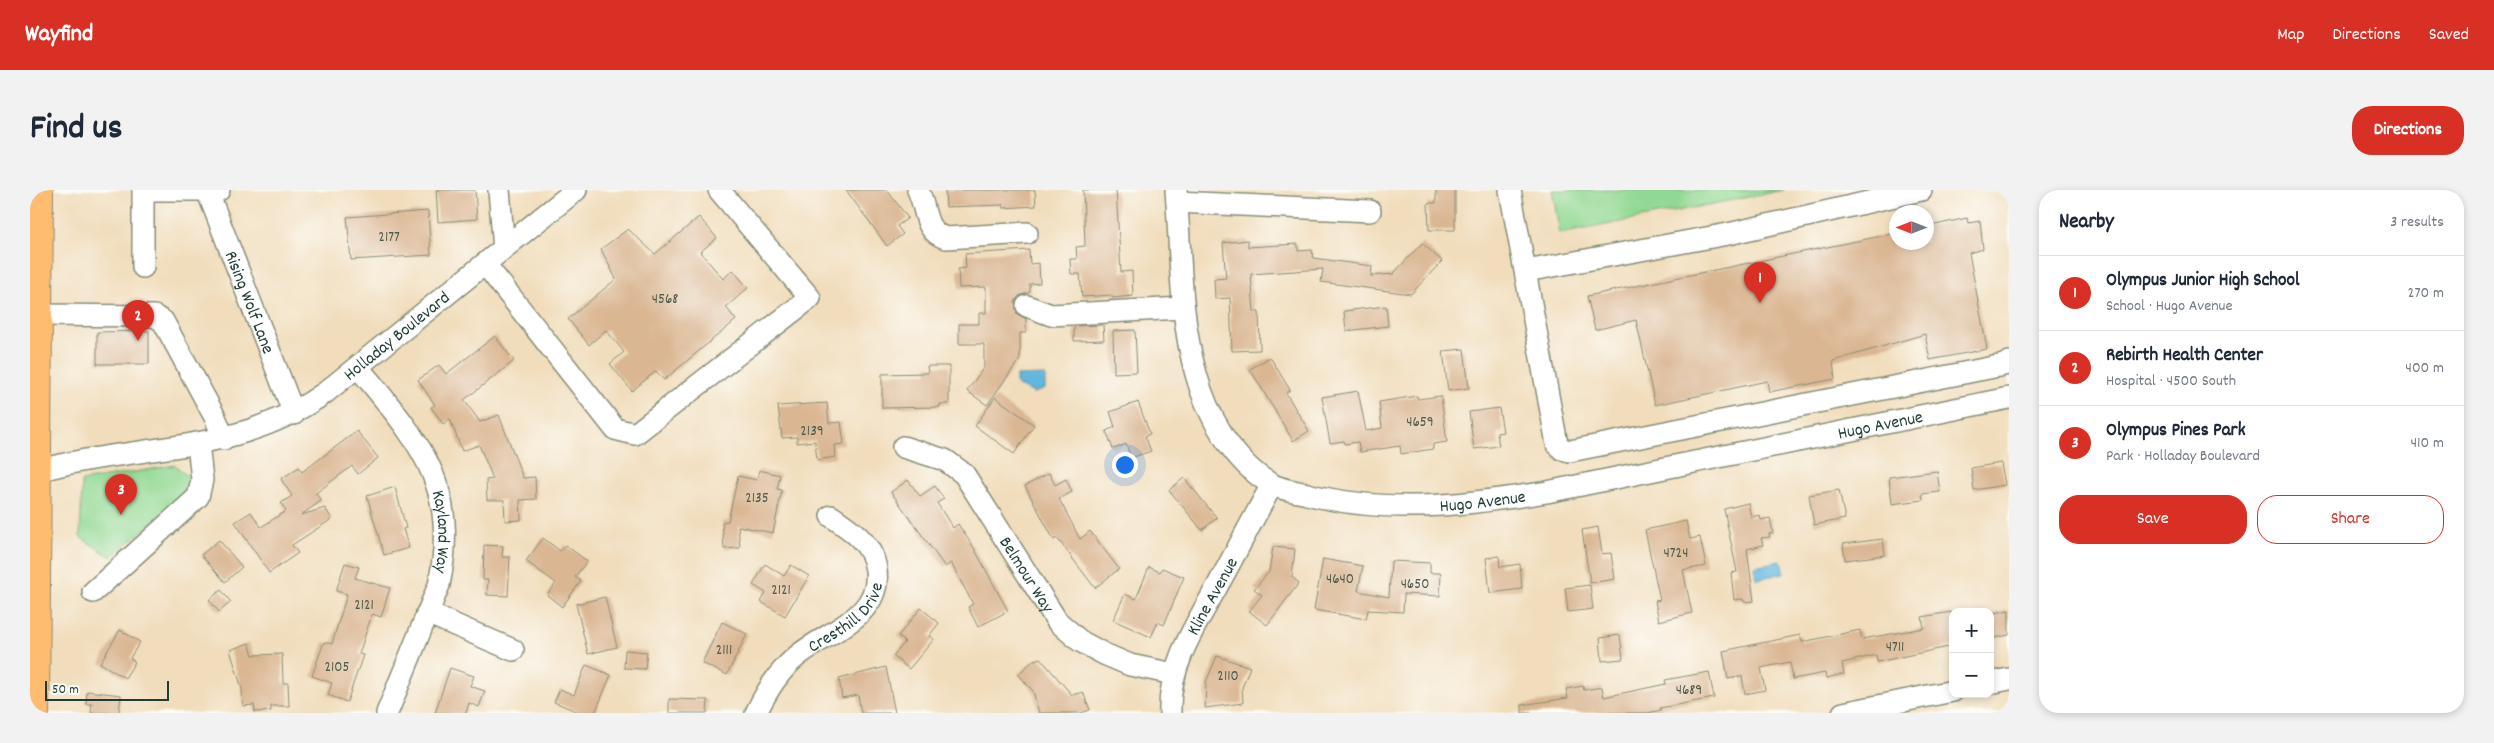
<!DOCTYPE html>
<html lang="en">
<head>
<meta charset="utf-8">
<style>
  body { margin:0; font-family:Dekko,sans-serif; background:#f2f2f3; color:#1f2937 }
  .controls { position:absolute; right:15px; bottom:15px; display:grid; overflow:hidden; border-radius:10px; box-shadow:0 2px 8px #0003 }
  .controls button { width:45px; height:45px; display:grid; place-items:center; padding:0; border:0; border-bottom:1px solid #e0e1e3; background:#fff; color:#1f2937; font:25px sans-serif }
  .compass { position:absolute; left:1859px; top:15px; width:45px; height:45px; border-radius:50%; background:#fff; box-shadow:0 2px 8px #0003; rotate:270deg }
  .scale { position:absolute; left:15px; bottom:12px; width:124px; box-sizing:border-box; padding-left:5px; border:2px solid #1f3d34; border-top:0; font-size:14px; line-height:18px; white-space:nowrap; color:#1f3d34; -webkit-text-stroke:4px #fdfcf7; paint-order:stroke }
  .you { position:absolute; left:1094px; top:274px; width:18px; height:18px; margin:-12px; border:4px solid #fff; border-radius:50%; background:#1a73e8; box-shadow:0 0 0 8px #1a73e833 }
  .badge { display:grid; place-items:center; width:32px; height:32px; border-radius:50%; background:#d93025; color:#fff; font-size:16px; font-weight:700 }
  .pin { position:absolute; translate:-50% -41px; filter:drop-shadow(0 1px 2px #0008) }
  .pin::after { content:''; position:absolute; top:26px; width:18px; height:15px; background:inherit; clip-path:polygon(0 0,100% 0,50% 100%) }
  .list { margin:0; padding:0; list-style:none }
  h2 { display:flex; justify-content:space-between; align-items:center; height:65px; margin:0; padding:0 20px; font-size:21px }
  h2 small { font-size:16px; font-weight:400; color:#747a83 }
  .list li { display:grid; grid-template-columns:32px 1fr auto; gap:15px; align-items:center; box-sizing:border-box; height:75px; padding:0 20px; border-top:1px solid #e0e1e3 }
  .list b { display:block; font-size:19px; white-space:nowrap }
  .list p { margin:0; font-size:16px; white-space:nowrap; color:#747a83 }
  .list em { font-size:16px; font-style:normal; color:#747a83 }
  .actions { display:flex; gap:10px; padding:15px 20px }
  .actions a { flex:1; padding:11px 0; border:1px solid #d93025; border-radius:20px; text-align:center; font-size:18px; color:#d93025 }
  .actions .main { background:#d93025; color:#fff }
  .map { position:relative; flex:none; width:1979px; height:523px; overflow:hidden; border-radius:20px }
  header { display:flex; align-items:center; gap:30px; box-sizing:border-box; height:70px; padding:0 25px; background:#d93025; color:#fff }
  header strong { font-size:24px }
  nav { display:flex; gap:28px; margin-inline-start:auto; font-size:18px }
  .intro { display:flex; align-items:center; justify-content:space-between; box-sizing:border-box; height:120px; padding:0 30px }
  h1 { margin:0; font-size:35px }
  .button { padding:12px 22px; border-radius:20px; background:#d93025; color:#fff; font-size:18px; font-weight:700 }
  main { display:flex; gap:30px; padding:0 30px }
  aside { flex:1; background:#fff; border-radius:20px; box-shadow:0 2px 8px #0003 }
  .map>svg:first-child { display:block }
</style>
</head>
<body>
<header>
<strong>Wayfind</strong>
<nav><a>Map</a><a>Directions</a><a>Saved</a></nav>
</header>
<div class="intro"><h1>Find us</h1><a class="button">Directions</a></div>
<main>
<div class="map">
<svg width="1979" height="523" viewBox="0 0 1979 523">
  <rect width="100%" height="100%" fill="#fdfcf7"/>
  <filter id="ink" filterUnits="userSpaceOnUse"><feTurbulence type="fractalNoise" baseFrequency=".02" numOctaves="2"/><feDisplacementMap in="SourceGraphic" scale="10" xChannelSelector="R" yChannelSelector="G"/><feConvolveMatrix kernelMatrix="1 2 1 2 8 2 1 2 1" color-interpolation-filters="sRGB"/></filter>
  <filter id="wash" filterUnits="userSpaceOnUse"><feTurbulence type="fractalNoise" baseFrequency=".0096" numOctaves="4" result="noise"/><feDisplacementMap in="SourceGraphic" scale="20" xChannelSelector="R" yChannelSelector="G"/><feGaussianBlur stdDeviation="1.12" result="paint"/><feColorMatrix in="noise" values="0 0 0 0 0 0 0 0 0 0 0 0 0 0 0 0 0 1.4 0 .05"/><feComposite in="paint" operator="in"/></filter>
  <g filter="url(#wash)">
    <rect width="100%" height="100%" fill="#f1ddbc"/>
    <g fill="#91d892" stroke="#588a63">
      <polygon points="1522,0 1754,0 1530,44"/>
      <polygon points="145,275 159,288 157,304 81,367 50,347 52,291"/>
    </g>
    <g fill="#62b7de" stroke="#407a89">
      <polygon points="1015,185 1015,199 1004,203 986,195 986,186"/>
      <polygon points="1751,371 1754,383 1727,389 1724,376"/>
    </g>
    <g id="blocks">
      <g fill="#dab692">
        <polygon points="406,0 445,0 447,29 408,32"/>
        <polygon points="816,0 857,0 878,28 867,36 873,44 857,56"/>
        <polygon points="915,0 1005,0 1006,16 973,18 973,15 916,17"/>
        <polygon points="1053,0 1086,0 1091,82 1102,81 1103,106 1082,108 1082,105 1052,107 1050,84 1041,84 1040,69 1047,69 1046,57 1055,56"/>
        <polygon points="1406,0 1425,0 1425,40 1399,40 1398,13 1406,13"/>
        <polygon points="398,21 401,65 321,70 317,27"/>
        <polygon points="669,27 687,48 670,62 693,89 703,80 718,98 696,117 706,130 634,190 626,181 602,201 580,174 594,162 576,140 559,155 538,129 586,89 571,59 598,39 625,64"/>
        <polygon points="1937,28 1938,33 1950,31 1953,59 1939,63 1957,159 1900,170 1895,144 1803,171 1805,189 1739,202 1737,191 1625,215 1606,130 1565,140 1557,106 1866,43 1866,52 1896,52 1896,37"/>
        <polygon points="1218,50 1218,57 1268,54 1268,61 1282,60 1283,68 1342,76 1341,86 1363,84 1392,53 1412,71 1381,104 1291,92 1293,79 1221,84 1224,122 1229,122 1230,160 1202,161 1200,108 1185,109 1184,89 1196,88 1193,53"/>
        <polygon points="999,60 1000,74 1009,73 1010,93 1000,94 1000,102 989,106 985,112 987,124 996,129 996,143 990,143 990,169 957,215 937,201 954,177 954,154 929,154 929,134 949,134 949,123 956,123 956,97 929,98 928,79 936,78 935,64"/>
        <polygon points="1356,116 1358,136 1316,141 1314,121"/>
        <polygon points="1073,135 1074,150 1044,151 1044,136"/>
        <polygon points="1105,140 1107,182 1084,183 1083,141"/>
        <polygon points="119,141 119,174 67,174 67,142"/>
        <polygon points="465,146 484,171 434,210 450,232 469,225 493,288 505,287 506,309 490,310 491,330 475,331 474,310 457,310 456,290 463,289 449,255 432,261 420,229 413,234 401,217 405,215 388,190 409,175 416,184"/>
        <polygon points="1434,159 1439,198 1418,201 1413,161"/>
        <polygon points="1240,167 1260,200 1256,203 1279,241 1263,251 1220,179"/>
        <polygon points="897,176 919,176 919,214 910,214 910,217 852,218 852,184 898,183"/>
        <polygon points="1328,201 1336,241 1352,238 1349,212 1387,206 1388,209 1411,206 1417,252 1403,254 1403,259 1371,264 1370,256 1330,262 1328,252 1315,254 1314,251 1300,253 1292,207"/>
        <polygon points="965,207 1004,235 984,264 945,236"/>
        <polygon points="1108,212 1120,244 1115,246 1121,261 1101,268 1096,254 1083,259 1076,241 1085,237 1080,222"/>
        <polygon points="797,213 799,233 811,232 814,254 804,255 805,267 787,270 785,251 767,253 767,247 752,248 748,216"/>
        <polygon points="1469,218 1473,242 1467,243 1469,256 1444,259 1439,222"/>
        <polygon points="327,241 348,268 328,284 322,276 286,303 291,311 271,325 295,318 302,329 262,355 268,363 239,383 205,332 221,322 231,337 256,321 251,313 262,306 251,289 269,277 272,282"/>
        <polygon points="1971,273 1975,295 1944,300 1941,278"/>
        <polygon points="729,280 750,285 747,299 752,300 743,343 708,336 710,358 694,359 692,332 698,331 708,286 727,290"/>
        <polygon points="1907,281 1910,302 1892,304 1893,310 1862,314 1859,287"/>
        <polygon points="1019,283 1025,295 1036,289 1042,302 1029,309 1050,349 1060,341 1089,379 1065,398 1027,348 1024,350 995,296"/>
        <polygon points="1154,288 1187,328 1172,340 1139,300"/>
        <polygon points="878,290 890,306 905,296 914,309 907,313 923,338 928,334 944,358 978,421 948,437 938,417 943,414 921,373 915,377 861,302"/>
        <polygon points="365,297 376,338 373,339 379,358 354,365 337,306"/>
        <polygon points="1809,300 1815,329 1784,335 1779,305"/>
        <polygon points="1718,313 1721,327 1730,325 1731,330 1740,328 1743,343 1739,344 1740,347 1731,348 1733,355 1717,359 1724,411 1714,412 1713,409 1704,410 1701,383 1707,382 1694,319"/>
        <polygon points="1656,331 1660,349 1670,347 1676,376 1653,380 1662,423 1629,431 1625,411 1630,410 1615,340"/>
        <polygon points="1568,337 1572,364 1581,363 1585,389 1560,393 1552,340"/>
        <polygon points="513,348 530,361 535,355 557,371 545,387 551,391 532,417 517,405 526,393 496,371"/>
        <polygon points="1853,349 1855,365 1815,370 1813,354"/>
        <polygon points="189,350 212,377 195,392 171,365"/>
        <polygon points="454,355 473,356 472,367 480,367 478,406 457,405 458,390 453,390"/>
        <polygon points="1243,357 1265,359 1262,387 1269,393 1237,435 1219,421 1232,405 1224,399 1239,382"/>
        <polygon points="1469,366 1470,377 1490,374 1492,399 1460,403 1456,368"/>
        <polygon points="1293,369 1333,376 1328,401 1359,407 1361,371 1400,373 1400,383 1411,383 1410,406 1374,404 1373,422 1338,420 1336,429 1284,420"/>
        <polygon points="315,373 329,377 325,388 360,398 351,427 342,424 329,464 333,465 317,512 298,505 302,493 282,486 294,452 302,454 317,404 306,401"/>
        <polygon points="735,374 754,386 761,375 779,386 755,426 731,412 736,403 723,395"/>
        <polygon points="1119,377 1130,382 1132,378 1154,387 1134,435 1128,432 1121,447 1083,430 1095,404 1106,409"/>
        <polygon points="1560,395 1563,419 1538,422 1535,398"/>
        <polygon points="191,400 201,412 189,422 179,410"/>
        <polygon points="575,407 587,457 558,464 546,414"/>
        <polygon points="891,418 909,433 899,446 904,449 879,479 863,466 875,452 868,446"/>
        <polygon points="1979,420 1979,445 1960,449 1960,424"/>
        <polygon points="1921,422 1923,456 1847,472 1846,465 1812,473 1814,484 1796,488 1795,483 1763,489 1760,472 1731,478 1735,500 1715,504 1712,486 1698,489 1693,461 1770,445 1772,452 1830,440 1832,449 1894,438 1892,427"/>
        <polygon points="692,432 717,444 697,485 672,473"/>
        <polygon points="90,440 110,452 100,468 105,472 95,488 70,473"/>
        <polygon points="1590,445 1593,469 1572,471 1570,448"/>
        <polygon points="219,453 223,465 252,464 253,493 258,493 259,516 241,516 241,521 225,522 224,515 213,516 212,499 200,460"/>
        <polygon points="595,460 617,462 615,479 594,478"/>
        <polygon points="1187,466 1220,477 1212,498 1213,513 1175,518 1176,492"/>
        <polygon points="1010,468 1042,505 1053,502 1060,520 1051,523 1009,523 1003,501 988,484 1004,470"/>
        <polygon points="556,475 581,485 565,523 551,523 524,512 530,499 544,505"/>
        <polygon points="856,477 865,523 831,523 828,505 812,508 809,489"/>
        <polygon points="420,478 444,486 440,496 455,501 449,517 439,513 436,523 405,523"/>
        <polygon points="1679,482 1684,508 1630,518 1631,520 1617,523 1492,523 1492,515 1538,508 1536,499 1553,496 1554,500 1572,497 1574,507 1636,494 1635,490"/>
        <polygon points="57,501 91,505 89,523 61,523 62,514 56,514"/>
        <polygon points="639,509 678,510 677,523 639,523"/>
      </g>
    </g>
  </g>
  <g filter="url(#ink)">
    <use href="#blocks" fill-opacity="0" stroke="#888d78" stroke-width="1"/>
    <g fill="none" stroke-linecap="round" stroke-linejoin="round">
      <g stroke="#888d78" stroke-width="24">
        <g id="minor">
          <polyline points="113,0 189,0"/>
          <path id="s1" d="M177,0L264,224"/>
          <polyline points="469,0 474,59"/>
          <path d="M888,0C897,18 893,42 916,48L997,43"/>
          <path id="s2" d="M1146,0C1151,61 1149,125 1166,184C1177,225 1203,272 1241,294C1251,300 1266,301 1277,304C1357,325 1437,315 1517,302L1979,208"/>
          <polyline points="1480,0 1527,254 1532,259 1540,261 1974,175 1979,172"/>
          <polyline points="1147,12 1340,21"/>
          <polyline points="455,74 585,239 605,244 780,108 689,0"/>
          <polyline points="113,77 113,0"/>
          <polyline points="1496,81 1698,44 1891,0"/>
          <polyline points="997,116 1021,125 1153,118"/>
          <polyline points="8,125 124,126 133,131 185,227 194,249"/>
          <path id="s3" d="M328,177C388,251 430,293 409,395L357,523"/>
          <path id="s4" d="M873,257L915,270L934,284L1027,431L1050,451L1074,464L1100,475L1144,484"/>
          <path id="s5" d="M0,283C103,252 205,268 296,202L546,0"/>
          <polyline points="63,402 168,307 172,290 168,253"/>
          <polyline points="397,423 483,460"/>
          <polyline points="1960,493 1979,489"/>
          <path id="s6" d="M726,523C736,502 748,482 766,467C795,442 852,428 846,380C843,354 822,340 801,326"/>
          <path id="s7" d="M1140,523C1138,475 1167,433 1189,393C1207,360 1224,327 1242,295"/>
          <polyline points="1813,523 1923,501"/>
        </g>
      </g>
      <g stroke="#888d78" stroke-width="30">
        <polyline id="major" points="5,523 9,0"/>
      </g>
      <use href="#minor" stroke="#fff" stroke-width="21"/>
      <use href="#major" stroke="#febc70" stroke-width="28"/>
    </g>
  </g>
  <g text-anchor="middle" stroke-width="4" stroke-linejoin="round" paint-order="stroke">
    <g font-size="15" fill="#4e5b4c">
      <text x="359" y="51">2177</text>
      <text x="635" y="113">4568</text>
      <text x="1390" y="236">4659</text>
      <text x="782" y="245">2139</text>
      <text x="727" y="312">2135</text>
      <text x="1646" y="367">4724</text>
      <text x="1310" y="393">4640</text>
      <text x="1385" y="398">4650</text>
      <text x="751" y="404">2121</text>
      <text x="334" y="419">2121</text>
      <text x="1865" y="461">4711</text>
      <text x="694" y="464">2111</text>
      <text x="307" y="481">2105</text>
      <text x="1198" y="490">2110</text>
      <text x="1659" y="504">4689</text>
    </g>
    <g font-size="18" fill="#1f3d34" stroke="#fdfcf7">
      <text dy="6" stroke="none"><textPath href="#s1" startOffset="120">Rising Wolf Lane</textPath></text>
      <text dy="6" stroke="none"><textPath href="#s5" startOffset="400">Holladay Boulevard</textPath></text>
      <text dy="6" stroke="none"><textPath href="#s2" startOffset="941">Hugo Avenue</textPath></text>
      <text dy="6" stroke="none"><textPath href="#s2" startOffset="536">Hugo Avenue</textPath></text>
      <text dy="6" stroke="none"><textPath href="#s3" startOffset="190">Kayland Way</textPath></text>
      <text dy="6" stroke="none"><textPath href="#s4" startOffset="186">Belmour Way</textPath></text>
      <text dy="6" stroke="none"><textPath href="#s7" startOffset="126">Kline Avenue</textPath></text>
      <text dy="6" stroke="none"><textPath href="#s6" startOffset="134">Cresthill Drive</textPath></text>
    </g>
  </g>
</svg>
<div class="controls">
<button>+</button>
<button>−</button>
</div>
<svg class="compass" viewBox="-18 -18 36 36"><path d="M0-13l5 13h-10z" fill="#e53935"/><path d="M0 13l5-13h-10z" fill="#747a83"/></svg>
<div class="scale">50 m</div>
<div class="you"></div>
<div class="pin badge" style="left:1730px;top:113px">1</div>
<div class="pin badge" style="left:108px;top:151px">2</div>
<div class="pin badge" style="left:91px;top:325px">3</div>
</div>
<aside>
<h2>Nearby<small>3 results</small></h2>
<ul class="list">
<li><span class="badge">1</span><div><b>Olympus Junior High School</b><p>School · Hugo Avenue</p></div><em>270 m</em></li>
<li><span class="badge">2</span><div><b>Rebirth Health Center</b><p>Hospital · 4500 South</p></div><em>400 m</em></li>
<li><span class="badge">3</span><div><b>Olympus Pines Park</b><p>Park · Holladay Boulevard</p></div><em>410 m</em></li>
</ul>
<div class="actions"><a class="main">Save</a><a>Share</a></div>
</aside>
</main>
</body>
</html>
